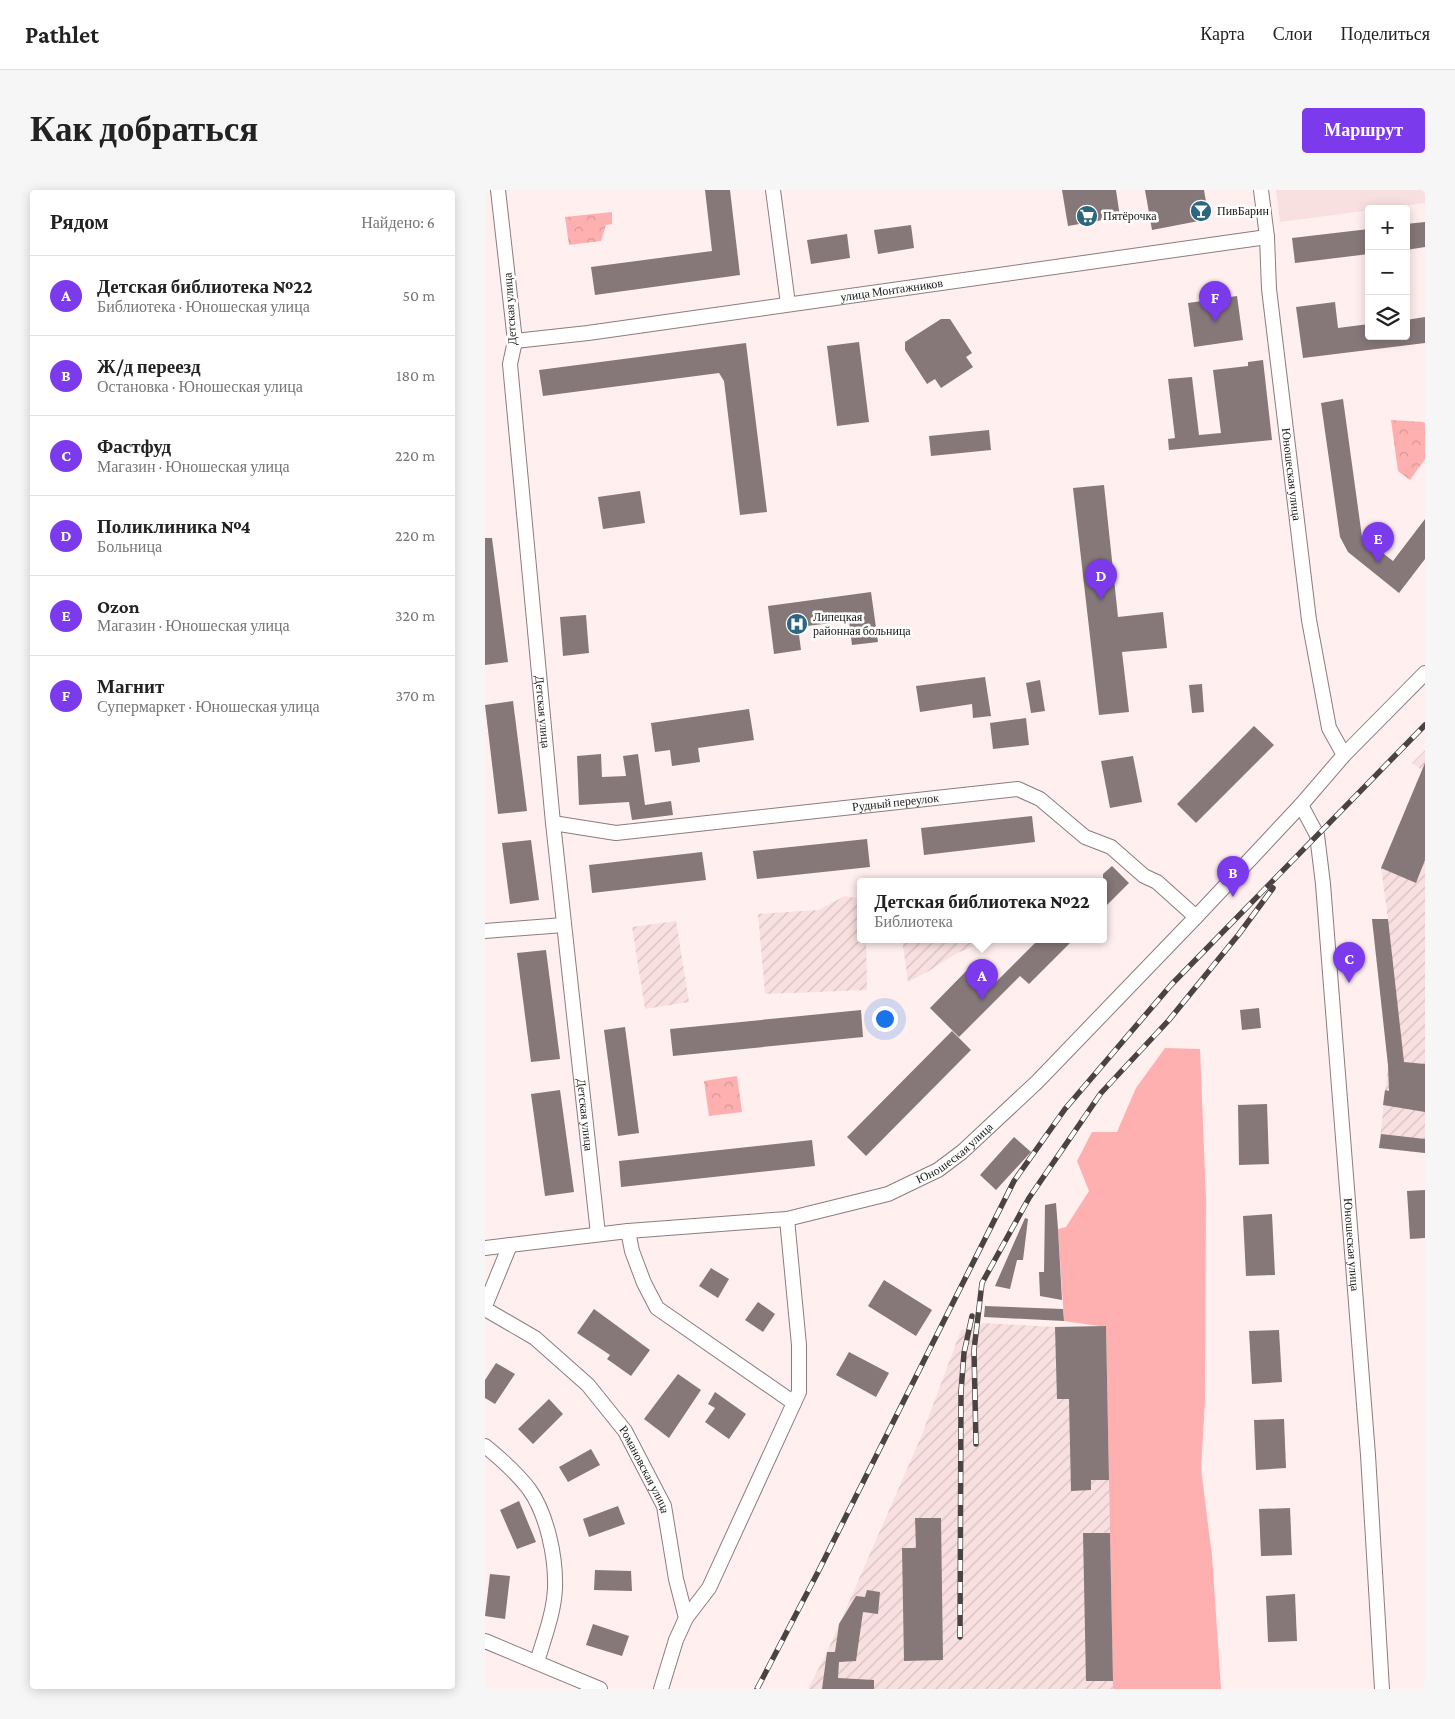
<!DOCTYPE html>
<html lang="ru">
<head>
<meta charset="utf-8">
<style>
  body { margin:0; font-family:"Crimson Pro",serif; background:#f6f6f6; color:#222 }
  .controls { position:absolute; right:15px; top:15px; display:grid; overflow:hidden; border-radius:5px; box-shadow:0 2px 12px #0003 }
  .controls button { width:45px; height:45px; display:grid; place-items:center; padding:0; border:0; border-bottom:1px solid #e0e0e0; background:#fff; color:#222; font:25px sans-serif }
  .you { position:absolute; left:399px; top:828px; width:18px; height:18px; margin:-12px; border:4px solid #fff; border-radius:50%; background:#1a73e8; box-shadow:0 0 0 8px #1a73e833 }
  .badge { display:grid; place-items:center; width:32px; height:32px; border-radius:50%; background:#7c3aed; color:#fff; font-size:16px; font-weight:700 }
  .pin { position:absolute; translate:-50% -41px; filter:drop-shadow(0 1px 2px #0008) }
  .pin::after { content:''; position:absolute; top:26px; width:18px; height:15px; background:inherit; clip-path:polygon(0 0,100% 0,50% 100%) }
  .popup { position:absolute; left:372px; top:688px; width:250px; height:65px; box-sizing:border-box; display:grid; place-content:center; border-radius:5px; background:#fff; filter:drop-shadow(0 1px 4px #0005); font-size:16px; white-space:nowrap; color:#767676 }
  .popup b { font-size:19px; color:#222 }
  .popup::after { content:''; position:absolute; left:50%; top:100%; margin-left:-10px; border:10px solid transparent; border-top-color:#fff }
  .list { margin:0; padding:0; list-style:none }
  h2 { display:flex; justify-content:space-between; align-items:center; height:65px; margin:0; padding:0 20px; font-size:21px }
  h2 small { font-size:16px; font-weight:400; color:#767676 }
  .list li { display:grid; grid-template-columns:32px 1fr auto; gap:15px; align-items:center; box-sizing:border-box; height:80px; padding:0 20px; border-top:1px solid #e0e0e0 }
  .list b { display:block; font-size:19px; white-space:nowrap }
  .list p { margin:0; font-size:16px; white-space:nowrap; color:#767676 }
  .list em { font-size:16px; font-style:normal; color:#767676 }
  .icon { flex:none; width:28px; height:28px; fill:none; stroke:currentColor; stroke-width:2; stroke-linecap:round; stroke-linejoin:round }
  .map { position:relative; flex:none; width:940px; height:1499px; overflow:hidden; border-radius:5px }
  header { display:flex; align-items:center; gap:30px; box-sizing:border-box; height:70px; padding:0 25px; background:#fff; border-bottom:1px solid #e0e0e0 }
  header strong { font-size:24px }
  nav { display:flex; gap:28px; margin-inline-start:auto; font-size:18px }
  .intro { display:flex; align-items:center; justify-content:space-between; box-sizing:border-box; height:120px; padding:0 30px }
  h1 { margin:0; font-size:35px }
  .button { padding:12px 22px; border-radius:5px; background:#7c3aed; color:#fff; font-size:18px; font-weight:700 }
  main { display:flex; gap:30px; padding:0 30px }
  aside { flex:1; background:#fff; border-radius:5px; box-shadow:0 2px 12px #0003 }
  .map>svg:first-child { display:block }
</style>
</head>
<body>
<header>
<strong>Pathlet</strong>
<nav><a>Карта</a><a>Слои</a><a>Поделиться</a></nav>
</header>
<div class="intro"><h1>Как добраться</h1><a class="button">Маршрут</a></div>
<main>
<aside>
<h2>Рядом<small>Найдено: 6</small></h2>
<ul class="list">
<li><span class="badge">A</span><div><b>Детская библиотека №22</b><p>Библиотека · Юношеская улица</p></div><em>50 m</em></li>
<li><span class="badge">B</span><div><b>Ж/д переезд</b><p>Остановка · Юношеская улица</p></div><em>180 m</em></li>
<li><span class="badge">C</span><div><b>Фастфуд</b><p>Магазин · Юношеская улица</p></div><em>220 m</em></li>
<li><span class="badge">D</span><div><b>Поликлиника №4</b><p>Больница</p></div><em>220 m</em></li>
<li><span class="badge">E</span><div><b>Ozon</b><p>Магазин · Юношеская улица</p></div><em>320 m</em></li>
<li><span class="badge">F</span><div><b>Магнит</b><p>Супермаркет · Юношеская улица</p></div><em>370 m</em></li>
</ul>
</aside>
<div class="map">
<svg width="940" height="1499" viewBox="0 0 940 1499">
  <defs>
    <pattern id="industrial-furrows" width="10" height="10" patternUnits="userSpaceOnUse" patternTransform="scale(1.25)"><rect width="10" height="10" fill="#f9e0e0"/><path d="M-1 1l2-2M0 10L10 0M9 11l2-2" fill="none" stroke="#d5bfbf"/></pattern>
    <pattern id="park-crowns" width="20" height="18" patternUnits="userSpaceOnUse" patternTransform="scale(1.25)"><rect width="20" height="18" fill="#feafaf"/><path d="M2 6a3 3 0 1 1 6 0M12 15a3 3 0 1 1 6 0" fill="none" stroke="#d99696"/></pattern>
  </defs>
  <rect width="100%" height="100%" fill="#ffefee"/>
  <polygon fill="#f9e0e0" points="791,0 940,0 940,13 795,32"/>
  <g fill="url(#industrial-furrows)">
    <polygon points="940,560 940,963 894,958 903,875 887,729 903,729 896,678 937,580 927,573"/>
    <polygon points="360,706 376,709 376,749 381,749 382,800 280,804 273,724 333,720"/>
    <polygon points="191,731 204,812 160,819 147,737"/>
    <polygon points="417,749 507,749 472,763 444,781 423,792"/>
    <polygon points="499,1133 570,1137 621,1136 628,1499 323,1499 342,1462 436,1247 476,1140"/>
  </g>
  <polygon fill="#feafaf" points="680,858 715,859 721,1010 720,1211 716,1279 727,1366 736,1499 628,1499 621,1137 579,1131 573,1039 581,1037 604,1001 592,971 607,942 632,942 651,898"/>
  <g fill="url(#park-crowns)">
    <polygon points="127,22 127,34 121,35 116,51 84,55 80,27"/>
    <polygon points="906,230 938,232 940,233 940,269 925,290 913,281"/>
    <polygon points="252,886 257,922 224,926 219,891"/>
  </g>
  <g fill="#867878">
    <polygon points="220,0 245,0 255,85 110,105 106,77 227,61"/>
    <polygon points="577,0 631,0 635,27 583,36"/>
    <polygon points="660,0 719,0 724,29 667,40"/>
    <polygon points="940,32 940,57 921,60 921,34"/>
    <polygon points="426,35 429,58 393,64 389,40"/>
    <polygon points="884,39 884,64 810,73 807,48"/>
    <polygon points="362,44 365,68 326,74 322,50"/>
    <polygon points="752,106 758,150 709,157 703,113"/>
    <polygon points="850,112 853,138 884,134 884,146 921,146 921,130 940,127 940,153 818,168 811,117"/>
    <polygon points="456,129 465,129 487,163 481,167 488,177 456,198 450,189 442,194 420,160 420,152"/>
    <polygon points="374,152 384,232 352,236 342,156"/>
    <polygon points="261,153 282,322 255,325 239,191 234,183 58,206 54,180"/>
    <polygon points="778,170 787,250 684,260 683,249 690,248 683,189 707,187 714,245 736,243 728,180 763,176 763,172"/>
    <polygon points="858,209 877,347 908,371 940,329 940,369 914,403 863,362 855,347 836,213"/>
    <polygon points="504,240 506,260 446,266 444,246"/>
    <polygon points="619,295 633,427 678,422 682,458 637,462 644,522 614,525 588,298"/>
    <polygon points="155,301 160,333 118,339 113,307"/>
    <polygon points="0,348 7,348 23,472 0,475"/>
    <polygon points="386,402 393,452 367,455 364,431 313,437 316,460 289,464 283,416"/>
    <polygon points="101,425 104,463 78,466 75,427"/>
    <polygon points="500,487 506,526 488,528 487,514 435,522 431,496"/>
    <polygon points="555,490 560,521 546,523 541,493"/>
    <polygon points="717,494 719,522 707,523 704,495"/>
    <polygon points="28,511 42,621 13,624 0,515"/>
    <polygon points="264,519 269,550 213,558 215,572 187,576 185,560 170,562 166,533"/>
    <polygon points="541,528 544,555 508,559 505,533"/>
    <polygon points="769,536 789,555 711,633 692,614"/>
    <polygon points="116,564 117,587 141,586 138,566 153,564 160,615 186,611 188,625 147,630 144,612 94,615 92,566"/>
    <polygon points="648,566 657,612 625,618 616,571"/>
    <polygon points="940,573 940,670 931,693 896,678"/>
    <polygon points="547,626 550,652 439,665 436,638"/>
    <polygon points="382,649 385,677 272,689 268,661"/>
    <polygon points="46,650 54,710 25,714 17,653"/>
    <polygon points="217,662 221,690 107,703 104,675"/>
    <polygon points="627,676 644,693 618,719 618,684"/>
    <polygon points="887,729 903,729 919,872 940,874 940,922 898,915 900,900 904,901 903,875"/>
    <polygon points="554,749 589,749 544,794 535,786 474,847 445,818 490,772 511,792"/>
    <polygon points="61,760 75,869 46,872 32,763"/>
    <polygon points="774,818 776,838 757,840 755,820"/>
    <polygon points="376,820 378,847 188,866 185,839"/>
    <polygon points="140,837 154,943 133,946 119,840"/>
    <polygon points="467,841 486,860 381,966 362,947"/>
    <polygon points="75,900 89,1002 60,1006 46,904"/>
    <polygon points="782,914 784,974 754,975 753,915"/>
    <polygon points="896,944 940,949 940,963 894,958"/>
    <polygon points="529,947 546,962 511,1000 495,985"/>
    <polygon points="327,950 330,976 136,997 134,971"/>
    <polygon points="940,1000 940,1048 925,1049 922,1001"/>
    <polygon points="571,1013 573,1039 577,1110 555,1106 554,1082 559,1082 560,1015"/>
    <polygon points="787,1024 790,1085 761,1086 758,1026"/>
    <polygon points="540,1028 543,1029 538,1070 532,1070 525,1099 510,1096"/>
    <polygon points="226,1078 244,1089 233,1108 214,1096"/>
    <polygon points="399,1090 447,1120 431,1146 383,1116"/>
    <polygon points="273,1112 290,1124 278,1142 260,1130"/>
    <polygon points="500,1116 578,1119 579,1131 499,1127"/>
    <polygon points="109,1119 165,1160 146,1186 122,1169 125,1165 92,1143"/>
    <polygon points="621,1136 624,1290 606,1290 606,1300 586,1301 584,1209 572,1209 570,1137"/>
    <polygon points="794,1140 797,1192 767,1194 764,1141"/>
    <polygon points="364,1162 404,1183 391,1207 351,1185"/>
    <polygon points="11,1173 30,1184 10,1214 0,1208 0,1190"/>
    <polygon points="193,1184 216,1200 184,1248 159,1229"/>
    <polygon points="230,1202 261,1224 244,1249 220,1232 230,1218 223,1214"/>
    <polygon points="64,1209 78,1224 48,1254 33,1239"/>
    <polygon points="799,1229 801,1278 771,1280 769,1230"/>
    <polygon points="106,1259 115,1275 83,1292 74,1277"/>
    <polygon points="34,1311 51,1352 32,1359 15,1320"/>
    <polygon points="133,1316 140,1334 104,1347 98,1329"/>
    <polygon points="805,1318 807,1365 776,1366 774,1319"/>
    <polygon points="430,1328 456,1328 458,1470 419,1471 417,1358 431,1358"/>
    <polygon points="598,1343 625,1343 628,1491 601,1491"/>
    <polygon points="110,1380 146,1381 147,1401 109,1400"/>
    <polygon points="5,1384 25,1386 20,1429 0,1426"/>
    <polygon points="382,1400 395,1402 393,1424 378,1422 371,1471 354,1472 353,1488 389,1490 389,1499 337,1499 342,1462 350,1462 354,1434 371,1406 380,1407"/>
    <polygon points="810,1404 812,1451 783,1452 781,1406"/>
    <polygon points="108,1434 144,1446 137,1466 101,1455"/>
  </g>
  <g fill="none" stroke-linecap="round" stroke-linejoin="round">
    <g stroke="#8b7d7d" stroke-width="16">
      <g id="street">
        <path id="s1" d="M13,0L30,151L25,174L68,633L113,1044"/>
        <polyline points="288,0 303,114"/>
        <path id="s2" d="M776,0L782,47L784,99L824,430L844,538L859,565"/>
        <path id="s3" d="M30,151L103,143L782,47"/>
        <path id="s4" d="M816,615L832,645L838,694L883,1265L897,1499"/>
        <path id="s5" d="M68,633L131,643L533,599L555,609L600,647L626,657L659,686L672,692L711,727"/>
        <polyline points="0,741 79,735"/>
        <polyline points="143,1041 147,1061 159,1093 172,1118 309,1213"/>
        <path id="s6" d="M0,1058L143,1041L302,1029L403,1004L453,980L477,962L552,892L711,727L816,615L859,565L940,483"/>
        <polyline points="0,1116 25,1055"/>
        <path id="s7" d="M0,1119L50,1148L103,1195L140,1241L179,1316L191,1389L201,1428L191,1450L176,1499"/>
        <path d="M0,1256C16,1269 31,1282 44,1299C62,1324 71,1367 70,1398C69,1423 59,1448 52,1472"/>
        <polyline points="201,1428 224,1398 314,1202 314,1155 302,1029"/>
        <polyline points="0,1451 115,1499"/>
      </g>
    </g>
    <use href="#street" stroke="#fff" stroke-width="14"/>
    <g stroke="#4a4342" stroke-width="5.5">
      <g id="rail">
        <polyline points="491,1254 489,1160 497,1093 544,1008 616,903 684,830 754,744 788,698"/>
        <polyline points="475,1447 476,1201 479,1163 487,1126"/>
        <polyline points="272,1499 333,1382 529,991 580,919 686,795 940,535"/>
      </g>
    </g>
    <use href="#rail" stroke="#fff" stroke-width="4" stroke-dasharray="11" stroke-linecap="butt"/>
  </g>
  <defs>
    <g id="bar-disc" transform="scale(1.125)"><circle r="9.5" fill="#2c667f" stroke="#fff"/><path d="M-6-5H6L.8 .8V4.5H3.5V6h-7V4.5H-.8V.8Z" fill="#fff"/></g>
    <g id="supermarket-disc" transform="scale(1.125)"><circle r="9.5" fill="#2c667f" stroke="#fff"/><path d="M-6-5.5h2.5l.6 2H6L4.5 2H-2.5L-4.4-4H-6ZM-1.5 3.2a1.3 1.3 0 1 0 .1 0ZM3 3.2a1.3 1.3 0 1 0 .1 0Z" fill="#fff"/></g>
    <g id="hospital-disc" transform="scale(1.125)"><circle r="9.5" fill="#2c667f" stroke="#fff"/><path d="M-5-5h3v3.5h4V-5h3V5h-3V1.5h-4V5h-3Z" fill="#fff"/></g>
  </defs>
  <g fill-rule="evenodd">
    <use href="#bar-disc" x="716" y="21"/>
    <use href="#supermarket-disc" x="602" y="26"/>
    <use href="#hospital-disc" x="312" y="434"/>
  </g>
  <g text-anchor="middle" stroke-width="5" stroke-linejoin="round" paint-order="stroke">
    <g font-size="12" fill="#1b1616" stroke="#fff" text-anchor="start">
      <text x="732" y="25">ПивБарин</text>
      <text x="618" y="30">Пятёрочка</text>
      <text x="328" y="431">Липецкая<tspan x="328" dy="14">районная больница</tspan></text>
    </g>
    <g font-size="12" fill="#1b1616" stroke="#fff">
      <text dy="4" stroke="none"><textPath href="#s3" startOffset="380">улица Монтажников</textPath></text>
      <text transform="translate(25 119) rotate(-94)" y="4">Детская улица</text>
      <text dy="4" stroke="none"><textPath href="#s2" startOffset="286">Юношеская улица</textPath></text>
      <text dy="4" stroke="none"><textPath href="#s1" startOffset="525">Детская улица</textPath></text>
      <text dy="4" stroke="none"><textPath href="#s5" startOffset="345">Рудный переулок</textPath></text>
      <text dy="4" stroke="none"><textPath href="#s1" startOffset="930">Детская улица</textPath></text>
      <text dy="4" stroke="none"><textPath href="#s6" startOffset="486">Юношеская улица</textPath></text>
      <text dy="4" stroke="none"><textPath href="#s4" startOffset="445">Юношеская улица</textPath></text>
      <text dy="4" stroke="none"><textPath href="#s7" startOffset="231">Романовская улица</textPath></text>
    </g>
  </g>
</svg>
<div class="controls">
<button>+</button>
<button>−</button>
<button><svg class="icon" aria-label="layers" viewBox="0 0 24 24"><path d="M12 4l9 5-9 5-9-5zM3 14l9 5 9-5"/></svg></button>
</div>
<div class="you"></div>
<div class="pin badge" style="left:497px;top:810px">A</div>
<div class="popup"><b>Детская библиотека №22</b>Библиотека</div>
<div class="pin badge" style="left:748px;top:707px">B</div>
<div class="pin badge" style="left:864px;top:793px">C</div>
<div class="pin badge" style="left:616px;top:410px">D</div>
<div class="pin badge" style="left:893px;top:373px">E</div>
<div class="pin badge" style="left:730px;top:132px">F</div>
</div>
</main>
</body>
</html>
